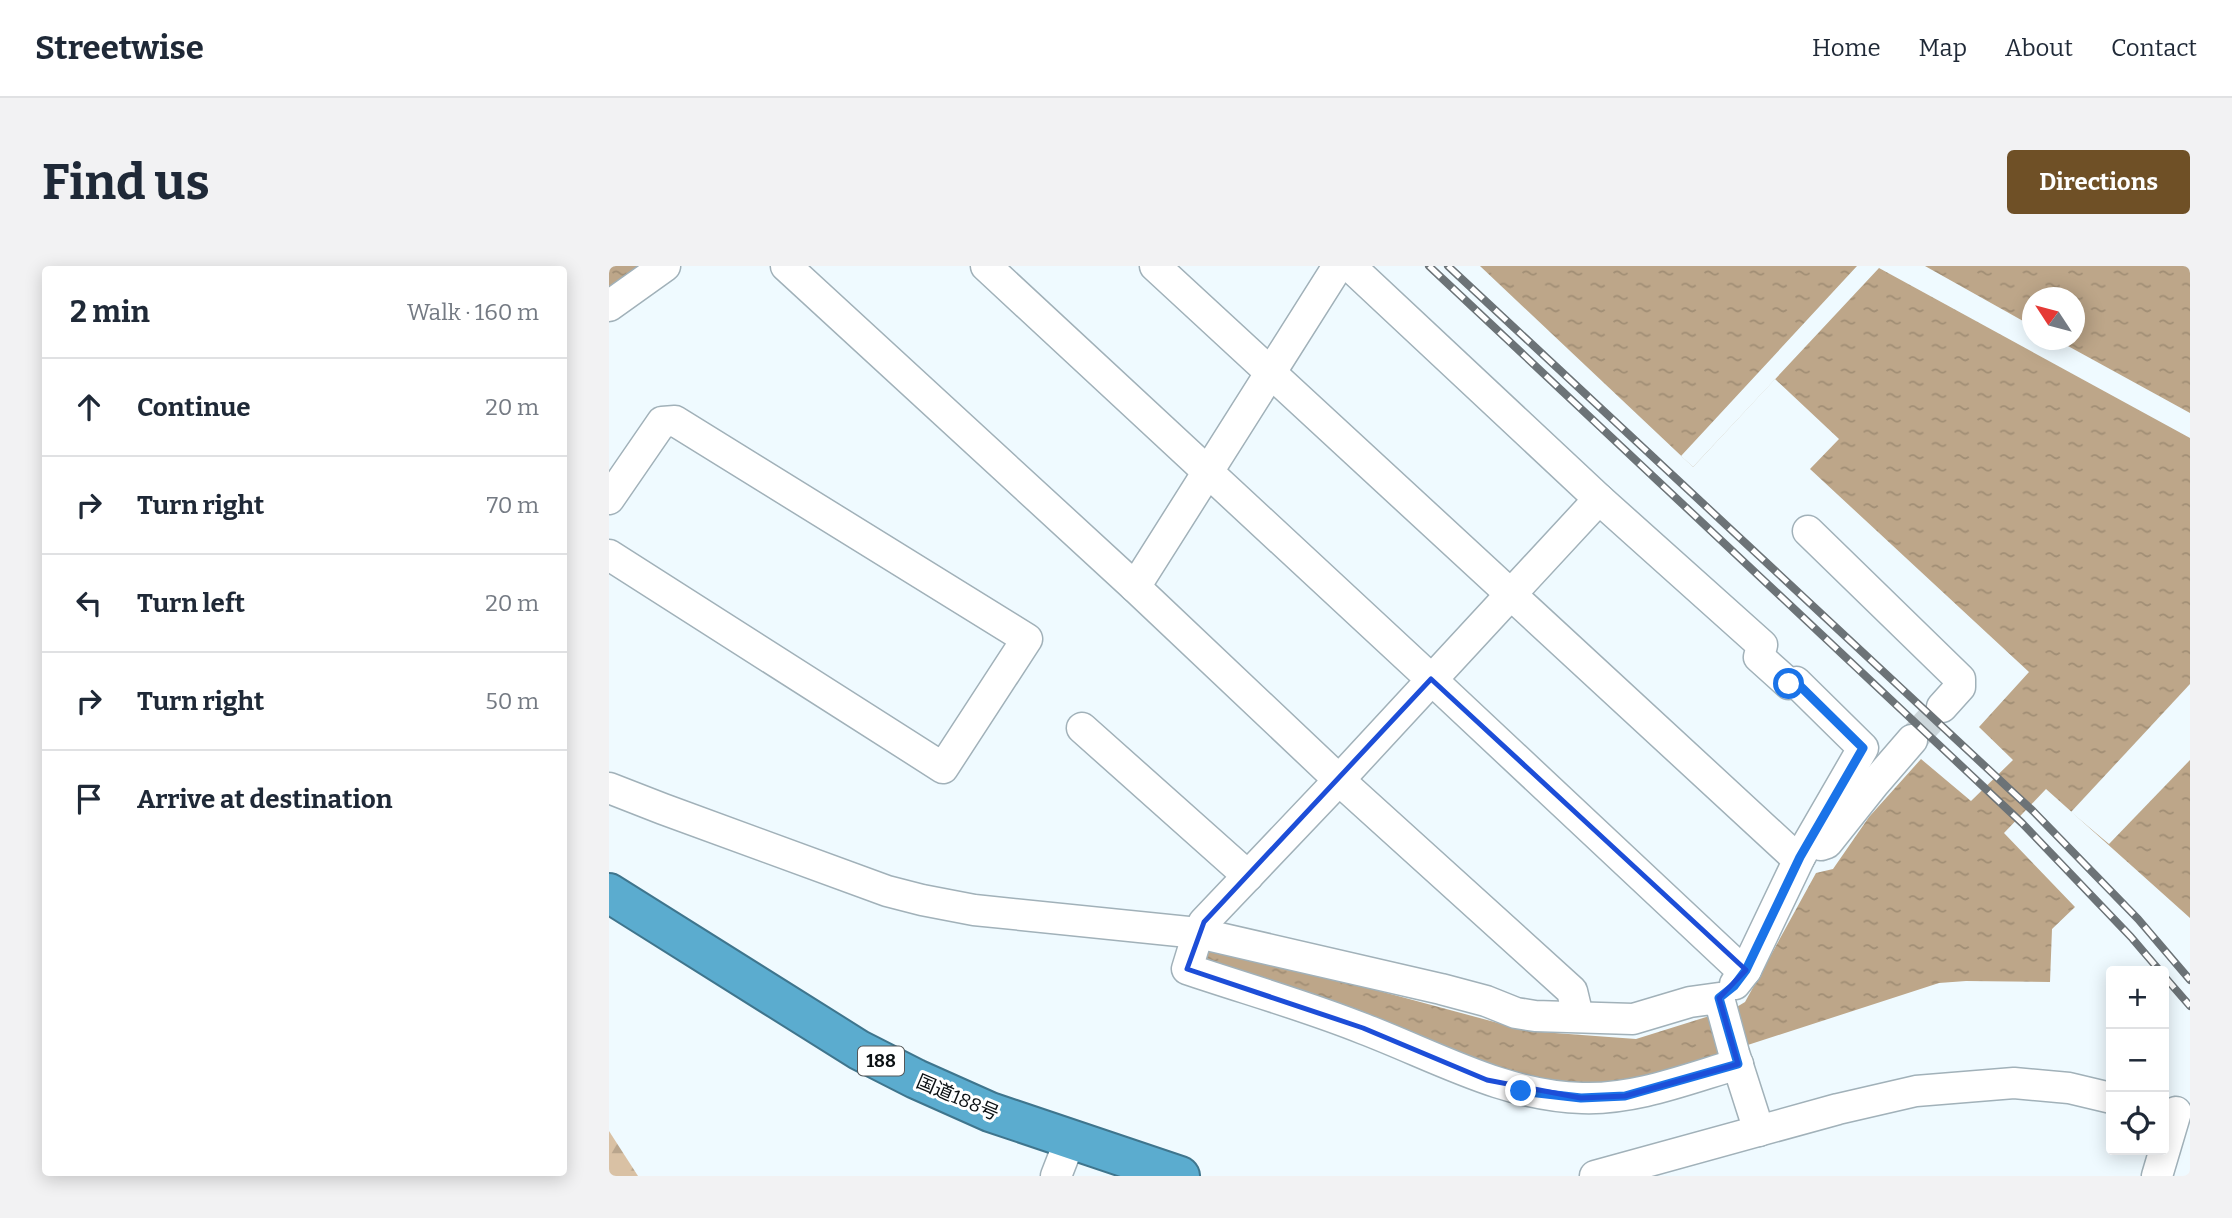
<!DOCTYPE html>
<html lang="en">
<head>
<meta charset="utf-8">
<style>
  body { margin:0; font-family:Bitter,"Noto Sans JP",serif; background:#f2f2f3; color:#1f2937 }
  .controls { position:absolute; right:21px; bottom:21px; display:grid; overflow:hidden; border-radius:7px; box-shadow:0 4px 18px #0003 }
  .controls button { width:63px; height:63px; display:grid; place-items:center; padding:0; border:0; border-bottom:2px solid #e0e1e3; background:#fff; color:#1f2937; font:35px sans-serif }
  .compass { position:absolute; left:1413px; top:21px; width:63px; height:63px; border-radius:50%; background:#fff; box-shadow:0 4px 18px #0003; rotate:306deg }
  .stop { position:absolute; width:21px; height:21px; margin:-16px; border:5px solid #1a73e8; border-radius:50%; background:#fff }
  .stop.end { background:#1a73e8; border-color:#fff; box-shadow:0 2px 7px #0008 }
  .list { margin:0; padding:0; list-style:none }
  h2 { display:flex; justify-content:space-between; align-items:center; height:91px; margin:0; padding:0 28px; font-size:30px }
  h2 small { font-size:23px; font-weight:400; color:#747a83 }
  .list li { display:grid; grid-template-columns:46px 1fr auto; gap:21px; align-items:center; box-sizing:border-box; height:98px; padding:0 28px; border-top:2px solid #e0e1e3 }
  .list b { display:block; font-size:26px; white-space:nowrap }
  .list em { font-size:23px; font-style:normal; color:#747a83 }
  .icon { flex:none; width:38px; height:38px; fill:none; stroke:currentColor; stroke-width:2; stroke-linecap:round; stroke-linejoin:round }
  .map { position:relative; flex:none; width:1581px; height:910px; overflow:hidden; border-radius:7px }
  header { display:flex; align-items:center; gap:42px; box-sizing:border-box; height:98px; padding:0 35px; background:#fff; border-bottom:2px solid #e0e1e3 }
  header strong { font-size:33px }
  nav { display:flex; gap:38px; margin-inline-start:auto; font-size:24px }
  .intro { display:flex; align-items:center; justify-content:space-between; box-sizing:border-box; height:168px; padding:0 42px }
  h1 { margin:0; font-size:49px }
  .button { padding:18px 32px; border-radius:7px; background:#6f5026; color:#fff; font-size:24px; font-weight:700 }
  main { display:flex; gap:42px; padding:0 42px }
  aside { flex:1; background:#fff; border-radius:7px; box-shadow:0 4px 18px #0003 }
  .map>svg:first-child { display:block }
</style>
</head>
<body>
<header>
<strong>Streetwise</strong>
<nav><a>Home</a><a>Map</a><a>About</a><a>Contact</a></nav>
</header>
<div class="intro"><h1>Find us</h1><a class="button">Directions</a></div>
<main>
<aside>
<h2>2 min<small>Walk · 160 m</small></h2>
<ul class="list">
<li><svg class="icon" aria-label="ahead" viewBox="0 0 24 24"><path d="M12 20V5M6 11l6-6 6 6"/></svg><div><b>Continue</b></div><em>20 m</em></li>
<li><svg class="icon" aria-label="right" viewBox="0 0 24 24"><path d="M7 20v-9h11M14 6l5 5-5 5"/></svg><div><b>Turn right</b></div><em>70 m</em></li>
<li><svg class="icon" aria-label="left" viewBox="0 0 24 24"><path d="M17 20v-9H6M10 6l-5 5 5 5"/></svg><div><b>Turn left</b></div><em>20 m</em></li>
<li><svg class="icon" aria-label="right" viewBox="0 0 24 24"><path d="M7 20v-9h11M14 6l5 5-5 5"/></svg><div><b>Turn right</b></div><em>50 m</em></li>
<li><svg class="icon" aria-label="arrive" viewBox="0 0 24 24"><path d="M6 21V4h12l-3 4 3 4H6"/></svg><div><b>Arrive at destination</b></div></li>
</ul>
</aside>
<div class="map">
<svg width="1581" height="910" viewBox="0 0 1581 910">
  <defs>
    <pattern id="forest-firs" width="22" height="20" patternUnits="userSpaceOnUse" patternTransform="scale(1.75)"><rect width="22" height="20" fill="#d9c1a4"/><path d="M5 1l3.5 6h-7zM16 11l3.5 6h-7z" fill="#b9a58c"/></pattern>
    <pattern id="water-ripples" width="26" height="14" patternUnits="userSpaceOnUse" patternTransform="scale(1.75)"><rect width="26" height="14" fill="#bda689"/><path d="M2 4q2-2 4 0t4 0M15 11q2-2 4 0t4 0" fill="none" stroke="#a18e75"/></pattern>
  </defs>
  <rect width="100%" height="100%" fill="#effaff"/>
  <polygon fill="url(#forest-firs)" points="0,865 29,910 0,910"/>
  <g fill="url(#water-ripples)" fill-rule="evenodd">
    <polygon points="0,0 34,0 0,26"/>
    <path d="M871,0H1581V652L1437,523L1395,567L1466,641L1443,663L1441,716L1357,715L1330,717L1028,815L967,820L903,810L589,697L594,682L711,709L919,765L1027,773L1126,742L1136,736L1207,607L1224,603L1260,551L1312,493L1362,535L1404,494L1370,461L1420,406L1201,203L1230,173L1166,113L1084,201ZM1423,32H1465V74H1423Z"/>
  </g>
  <g fill="#effaff">
    <polygon points="1248,0 1316,0 1423,60 1423,74 1448,74 1581,147 1581,172 1270,2 1084,201 1072,190"/>
    <polygon points="1581,418 1581,494 1500,578 1462,546"/>
  </g>
  <g fill="none" stroke-linecap="round" stroke-linejoin="round">
    <polyline stroke="#cdd7db" stroke-width="30" stroke-dasharray="30 15" stroke-linecap="butt" points="1303,474 1333,441"/>
    <g stroke="#a1b1b9" stroke-width="33">
      <g id="minor">
        <polyline points="177,0 526,321 730,514 963,725 969,750"/>
        <polyline points="377,0 822,413 1125,697 1137,704"/>
        <polyline points="546,0 1182,587 1191,591"/>
        <polyline points="741,0 990,233 1153,379 1150,391 1180,418 1187,416 1254,482 1191,591 1137,704 1126,718"/>
        <polyline points="0,40 56,0"/>
        <polyline points="0,233 53,156 66,155 418,373 334,502 0,289"/>
        <path d="M990,233L730,514L595,656L589,667L578,703C637,723 698,740 755,763C826,790 895,830 973,832C1026,834 1078,813 1129,798"/>
        <polyline points="1199,265 1351,413 1351,421 1333,441"/>
        <polyline points="526,321 729,0"/>
        <polyline points="473,462 639,610"/>
        <polyline points="0,522 54,543 278,625 313,634 365,644 589,667 832,723 877,735 907,747 926,750 1024,753 1081,736 1110,732 1125,787 1150,865"/>
        <polyline points="1212,579 1218,577 1265,518 1303,474"/>
        <polyline points="447,910 461,874"/>
        <polyline points="986,910 1229,843 1307,825 1405,817 1460,822 1502,832"/>
        <polyline points="1548,910 1567,846"/>
      </g>
    </g>
    <g stroke="#3f758d" stroke-width="42">
      <polyline id="highway" points="0,627 250,784 307,813 381,846 571,910"/>
    </g>
    <use href="#minor" stroke="#fff" stroke-width="30"/>
    <use href="#highway" stroke="#5baccf" stroke-width="38"/>
    <g stroke="#6c7377" stroke-width="8">
      <g id="rail">
        <polyline points="820,0 1413,557 1522,671 1551,705"/>
        <polyline points="839,0 1424,545 1529,653 1581,714"/>
        <polyline points="1555,710 1581,740"/>
      </g>
    </g>
    <use href="#rail" stroke="#fff" stroke-width="5" stroke-dasharray="16" stroke-linecap="butt"/>
  </g>
  <g fill="none" stroke-linecap="round" stroke-linejoin="round">
    <polyline stroke="#1a73e8" stroke-width="9" points="912,825 972,832 1016,830 1129,798 1110,732 1125,720 1137,704 1191,591 1254,482 1187,416 1180,418"/>
  </g>
  <path fill="none" stroke="#1d4ed8" stroke-width="5" stroke-linejoin="round" d="M822,413L1137,704L1110,732L1129,798L1016,830L972,832L878,814L754,762L578,703L595,656Z"/>
  <g text-anchor="middle" stroke-width="6" stroke-linejoin="round" paint-order="stroke">
    <rect fill="#fff" stroke="#545759" stroke-width="2" x="249" y="780.5" width="46" height="29" rx="5"/>
    <g font-size="18" font-weight="bold" fill="#0a0f12">
      <text x="272" y="801">188</text>
    </g>
    <g font-size="19" fill="#0a0f12" stroke="#fff">
      <text transform="translate(349 831) rotate(23)" y="7">国道188号</text>
    </g>
  </g>
</svg>
<div class="controls">
<button>+</button>
<button>−</button>
<button><svg class="icon" aria-label="locate" viewBox="0 0 24 24"><circle cx="12" cy="12" r="6"/><path d="M12 2v4M12 18v4M2 12h4M18 12h4"/></svg></button>
</div>
<svg class="compass" viewBox="-18 -18 36 36"><path d="M0-13l5 13h-10z" fill="#e53935"/><path d="M0 13l5-13h-10z" fill="#747a83"/></svg>
<div class="stop" style="left:1180px;top:418px"></div>
<div class="stop end" style="left:912px;top:825px"></div>
</div>
</main>
</body>
</html>
